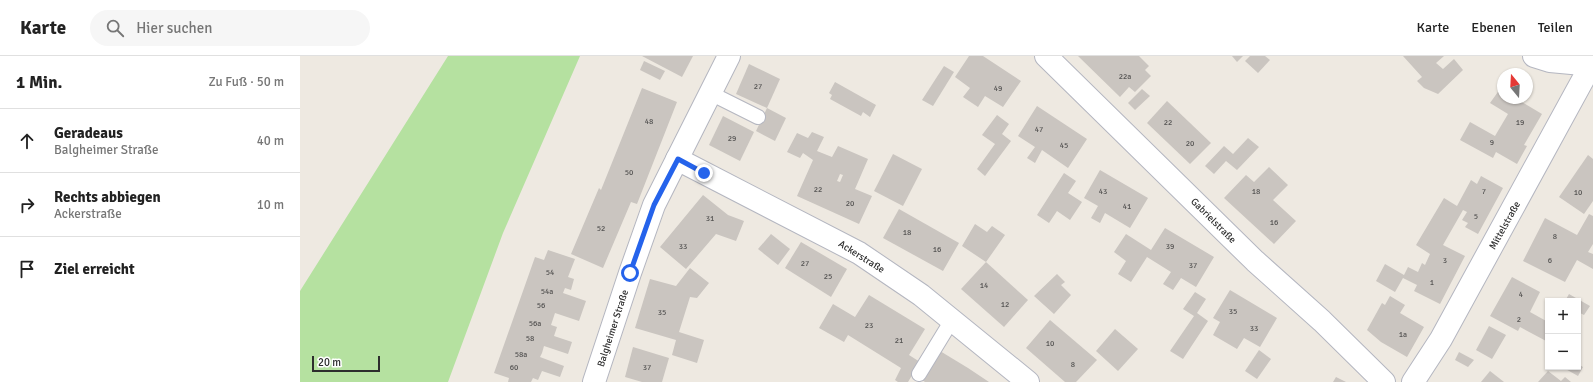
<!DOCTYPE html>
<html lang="de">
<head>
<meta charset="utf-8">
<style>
  body { margin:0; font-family:Signika,sans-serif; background:#f6f6f6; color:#222 }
  .controls { position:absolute; right:12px; bottom:12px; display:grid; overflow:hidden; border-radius:0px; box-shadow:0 1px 3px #0004 }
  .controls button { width:36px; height:36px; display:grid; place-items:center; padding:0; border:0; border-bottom:1px solid #e0e0e0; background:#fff; color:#222; font:20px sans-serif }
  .compass { position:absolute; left:1197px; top:12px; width:36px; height:36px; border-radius:50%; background:#fff; box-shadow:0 1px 3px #0004; rotate:342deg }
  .scale { position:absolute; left:12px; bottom:10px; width:68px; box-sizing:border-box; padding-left:4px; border:2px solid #2d2d2d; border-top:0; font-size:11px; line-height:14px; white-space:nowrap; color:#2d2d2d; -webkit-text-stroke:3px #fff; paint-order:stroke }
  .stop { position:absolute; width:12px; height:12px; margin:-9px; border:3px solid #2563eb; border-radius:50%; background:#fff }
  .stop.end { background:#2563eb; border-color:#fff; box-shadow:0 1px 4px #0008 }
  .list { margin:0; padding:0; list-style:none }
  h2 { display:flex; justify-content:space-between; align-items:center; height:52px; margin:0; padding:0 16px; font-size:17px }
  h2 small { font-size:13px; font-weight:400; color:#767676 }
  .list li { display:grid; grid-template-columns:26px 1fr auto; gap:12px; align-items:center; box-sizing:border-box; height:64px; padding:0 16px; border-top:1px solid #e0e0e0 }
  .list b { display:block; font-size:15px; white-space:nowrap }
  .list p { margin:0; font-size:13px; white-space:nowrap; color:#767676 }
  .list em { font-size:13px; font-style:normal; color:#767676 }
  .icon { flex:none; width:22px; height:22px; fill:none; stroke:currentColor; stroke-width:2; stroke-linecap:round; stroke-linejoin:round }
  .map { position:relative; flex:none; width:1293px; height:326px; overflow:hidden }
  header { display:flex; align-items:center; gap:24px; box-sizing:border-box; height:56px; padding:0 20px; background:#fff; border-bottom:1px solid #e0e0e0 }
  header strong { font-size:19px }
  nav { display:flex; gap:22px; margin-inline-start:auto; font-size:14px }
  .search { width:280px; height:36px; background:#f6f6f6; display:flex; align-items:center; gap:10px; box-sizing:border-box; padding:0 14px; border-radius:22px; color:#767676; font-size:15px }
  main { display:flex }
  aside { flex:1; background:#fff }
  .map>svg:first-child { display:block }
</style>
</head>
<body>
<header>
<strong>Karte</strong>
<div class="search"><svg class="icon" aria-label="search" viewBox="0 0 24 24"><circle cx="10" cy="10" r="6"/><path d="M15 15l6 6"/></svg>Hier suchen</div>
<nav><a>Karte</a><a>Ebenen</a><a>Teilen</a></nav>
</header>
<main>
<aside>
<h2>1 Min.<small>Zu Fuß · 50 m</small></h2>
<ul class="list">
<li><svg class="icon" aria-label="ahead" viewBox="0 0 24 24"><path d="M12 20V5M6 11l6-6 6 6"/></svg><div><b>Geradeaus</b><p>Balgheimer Straße</p></div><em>40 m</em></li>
<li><svg class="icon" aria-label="right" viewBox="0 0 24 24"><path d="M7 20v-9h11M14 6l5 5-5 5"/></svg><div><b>Rechts abbiegen</b><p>Ackerstraße</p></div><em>10 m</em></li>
<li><svg class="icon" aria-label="arrive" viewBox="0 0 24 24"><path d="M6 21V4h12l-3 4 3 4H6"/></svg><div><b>Ziel erreicht</b></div></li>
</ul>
</aside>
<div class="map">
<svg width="1293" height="326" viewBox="0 0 1293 326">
  <rect width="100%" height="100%" fill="#eee9e1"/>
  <polygon fill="#b5e1a0" points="148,0 280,0 203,177 148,326 0,326 0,235"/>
  <g fill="#cac5c0" fill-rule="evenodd">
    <polygon points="342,0 393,0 382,21"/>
    <polygon points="669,0 683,0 721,25 703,51 685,40 678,51 663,41 670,32 655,21"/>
    <polygon points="778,0 839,0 849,10 845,14 851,20 835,36 829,31 820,41"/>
    <polygon points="932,0 943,0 937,6"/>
    <polygon points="950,0 965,0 970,4 958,17 945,5"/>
    <polygon points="1103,0 1144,0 1136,7 1143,13 1154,3 1163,14 1138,38 1124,32 1117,25 1122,21"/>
    <polygon points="344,5 365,15 360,24 340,14"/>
    <polygon points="449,8 480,23 467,52 436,38"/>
    <polygon points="644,10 654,16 633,50 622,44"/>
    <polygon points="535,26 576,49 570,61 563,56 561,60 530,43 532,39 529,37"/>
    <polygon points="342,32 377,46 337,148 331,146 303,212 271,198 299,132 301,134"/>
    <polygon points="1203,32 1203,42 1215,42 1242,58 1224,89 1227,90 1217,108 1196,96 1193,102 1160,84 1170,66 1195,80 1208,58 1190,47 1200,33 1202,34"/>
    <polygon points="842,33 850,40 835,54 828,47"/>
    <polygon points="867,45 911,87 890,108 847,67"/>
    <polygon points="737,50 787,83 768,112 742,94 735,107 727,102 735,91 718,80"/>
    <polygon points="467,52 486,62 475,85 456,75"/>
    <polygon points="697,59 709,68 702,78 711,85 685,120 677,113 695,88 682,79"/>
    <polygon points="423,60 454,76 440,105 409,89"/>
    <path d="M512,76L524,81L517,95L532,101L538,90L568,103L555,133L572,140L559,168L497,140L513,104L503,97L500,102L487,96L497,77L508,82ZM540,118L543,119L540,126L537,125Z"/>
    <polygon points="948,82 959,91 937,114 926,105 914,118 905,110 924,90 933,98"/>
    <polygon points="593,98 622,113 603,150 574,135"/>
    <polygon points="1288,99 1293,103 1293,145 1284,158 1259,141"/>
    <polygon points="969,111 988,129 973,144 996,165 974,188 924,142 946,119 954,126"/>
    <polygon points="800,114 848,142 830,172 805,157 800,167 791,162 798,150 784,142"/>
    <polygon points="764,117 776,125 768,137 782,146 770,164 757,155 749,167 737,159"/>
    <polygon points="1181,120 1203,132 1178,178 1165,171 1168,167 1162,164 1167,156 1163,154 1143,189 1165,200 1140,248 1114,235 1117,229 1103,222 1095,236 1076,225 1085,208 1104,219 1108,211 1118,216 1122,207 1125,209 1130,198 1116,189 1144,142 1157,150 1171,124 1177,128"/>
    <polygon points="403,139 428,159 444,165 436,185 416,178 386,213 360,191"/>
    <polygon points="599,153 659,187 643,215 583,182"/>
    <polygon points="1289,158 1293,160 1293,188 1288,196 1293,198 1293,213 1277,204 1265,226 1223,205 1245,162 1277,179"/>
    <polygon points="675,168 687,176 692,170 705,179 686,206 662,190"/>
    <polygon points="865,172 914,201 896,231 881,222 873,234 863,228 871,216 847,201 831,226 818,218 826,205 814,196 826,178 851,194"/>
    <polygon points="471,178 490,193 478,209 458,193"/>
    <polygon points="501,186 547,213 531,241 485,212"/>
    <polygon points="248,194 275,203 268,221 274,223 271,234 265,232 263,237 286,245 279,265 255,257 251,269 257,271 254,280 272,286 268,298 244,290 242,297 240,301 264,310 260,321 242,315 238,324 233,322 231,326 208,326 209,322 194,317 235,201 244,204"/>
    <polygon points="686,206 728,244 704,271 661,233"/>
    <polygon points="390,212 409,227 397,242 390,241 379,276 404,284 397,307 372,299 376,284 335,272 350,223 376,230"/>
    <polygon points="757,218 765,226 761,229 771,239 754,258 734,240"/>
    <polygon points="1212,221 1240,236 1230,256 1248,266 1248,286 1220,271 1218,275 1190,260"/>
    <polygon points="930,234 977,262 960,291 944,282 937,293 913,279 920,266 913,262"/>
    <polygon points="895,236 906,243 897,257 908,265 883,303 870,295 894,260 883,253"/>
    <polygon points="1269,238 1290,250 1284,259 1278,256 1278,245 1265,245"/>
    <polygon points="569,239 625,273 609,299 620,306 608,326 598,326 595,324 601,312 548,279 544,286 519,272 533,248 555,261"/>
    <polygon points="1090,240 1105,249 1100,257 1124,271 1107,301 1081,286 1067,274 1082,247 1085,249"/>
    <polygon points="750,264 797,304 776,326 765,326 726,292"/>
    <polygon points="1189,270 1206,279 1192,303 1176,294"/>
    <polygon points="815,273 838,293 818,315 796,295"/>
    <polygon points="333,291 369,302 362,326 342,326 325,321"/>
    <polygon points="959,294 971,303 957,323 945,315"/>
    <polygon points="640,295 668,312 689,326 625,326 622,324"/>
    <polygon points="1159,296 1174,304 1168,311 1155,304"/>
    <polygon points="1278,308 1283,311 1278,320 1262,311 1278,311"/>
    <polygon points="1190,315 1204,326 1181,326"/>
    <polygon points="1248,315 1261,325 1265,321 1271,326 1238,326"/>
    <polygon points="1036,321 1046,326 1033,326"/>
  </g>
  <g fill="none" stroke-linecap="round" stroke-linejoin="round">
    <g stroke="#b4b6c0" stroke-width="16">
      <g id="service">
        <polyline points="410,37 458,61"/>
        <polyline points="619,318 652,264"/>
      </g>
    </g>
    <g stroke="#b4b6c0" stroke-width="24">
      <g id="minor">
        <polyline points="746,0 955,205 1022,265 1084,326"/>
        <polyline points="1234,0 1250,5 1293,9"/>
        <polyline points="377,103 559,197 621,239 728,326"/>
        <polyline points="294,326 330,217 354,149 429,0"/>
        <polyline points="1113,326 1141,283 1291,9"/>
      </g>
    </g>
    <use href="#service" stroke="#fff" stroke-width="14"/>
    <use href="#minor" stroke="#fff" stroke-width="22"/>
  </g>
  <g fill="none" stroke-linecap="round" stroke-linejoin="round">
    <polyline stroke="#2563eb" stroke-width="5" points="330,217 354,149 378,103 404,117"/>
  </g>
  <g text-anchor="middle" stroke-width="3.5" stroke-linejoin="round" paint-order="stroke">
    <g font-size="8" fill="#545352">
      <text x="825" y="23">22a</text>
      <text x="458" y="33">27</text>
      <text x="698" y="35">49</text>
      <text x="349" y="68">48</text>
      <text x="868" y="69">22</text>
      <text x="1220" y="69">19</text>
      <text x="739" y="76">47</text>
      <text x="432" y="85">29</text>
      <text x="1192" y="89">9</text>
      <text x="890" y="90">20</text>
      <text x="764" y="92">45</text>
      <text x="329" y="119">50</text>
      <text x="518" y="136">22</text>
      <text x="803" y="138">43</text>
      <text x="956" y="138">18</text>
      <text x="1184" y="138">7</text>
      <text x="1278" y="139">10</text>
      <text x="550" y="150">20</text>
      <text x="827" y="153">41</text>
      <text x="1176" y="163">5</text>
      <text x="410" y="165">31</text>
      <text x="974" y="169">16</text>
      <text x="301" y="175">52</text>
      <text x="607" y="179">18</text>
      <text x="1255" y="183">8</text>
      <text x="383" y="193">33</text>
      <text x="870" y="193">39</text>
      <text x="637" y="196">16</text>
      <text x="1145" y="207">3</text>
      <text x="1250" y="207">6</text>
      <text x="505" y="210">27</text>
      <text x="893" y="212">37</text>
      <text x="250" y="219">54</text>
      <text x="528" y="223">25</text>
      <text x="1132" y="229">1</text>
      <text x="684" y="232">14</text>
      <text x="247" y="238">54a</text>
      <text x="1221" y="241">4</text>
      <text x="705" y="251">12</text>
      <text x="241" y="252">56</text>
      <text x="933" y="258">35</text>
      <text x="362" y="259">35</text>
      <text x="1219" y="266">2</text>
      <text x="235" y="270">56a</text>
      <text x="569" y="272">23</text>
      <text x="954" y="275">33</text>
      <text x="1103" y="281">1a</text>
      <text x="230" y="285">58</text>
      <text x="599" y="287">21</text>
      <text x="750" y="290">10</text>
      <text x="221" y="301">58a</text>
      <text x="773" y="311">8</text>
      <text x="214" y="314">60</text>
      <text x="347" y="314">37</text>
    </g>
    <g font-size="10" fill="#2d2d2d" stroke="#fff">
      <text transform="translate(914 164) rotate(45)" y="4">Gabrielstraße</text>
      <text transform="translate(1204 169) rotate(-61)" y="4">Mittelstraße</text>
      <text transform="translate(562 200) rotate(32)" y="4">Ackerstraße</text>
      <text transform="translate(312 272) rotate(-72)" y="4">Balgheimer Straße</text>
    </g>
  </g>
</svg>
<div class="controls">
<button>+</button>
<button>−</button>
</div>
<svg class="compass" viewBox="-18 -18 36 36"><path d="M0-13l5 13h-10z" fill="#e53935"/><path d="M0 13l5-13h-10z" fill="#767676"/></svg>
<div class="scale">20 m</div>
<div class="stop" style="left:330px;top:217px"></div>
<div class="stop end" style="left:404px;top:117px"></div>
</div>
</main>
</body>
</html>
